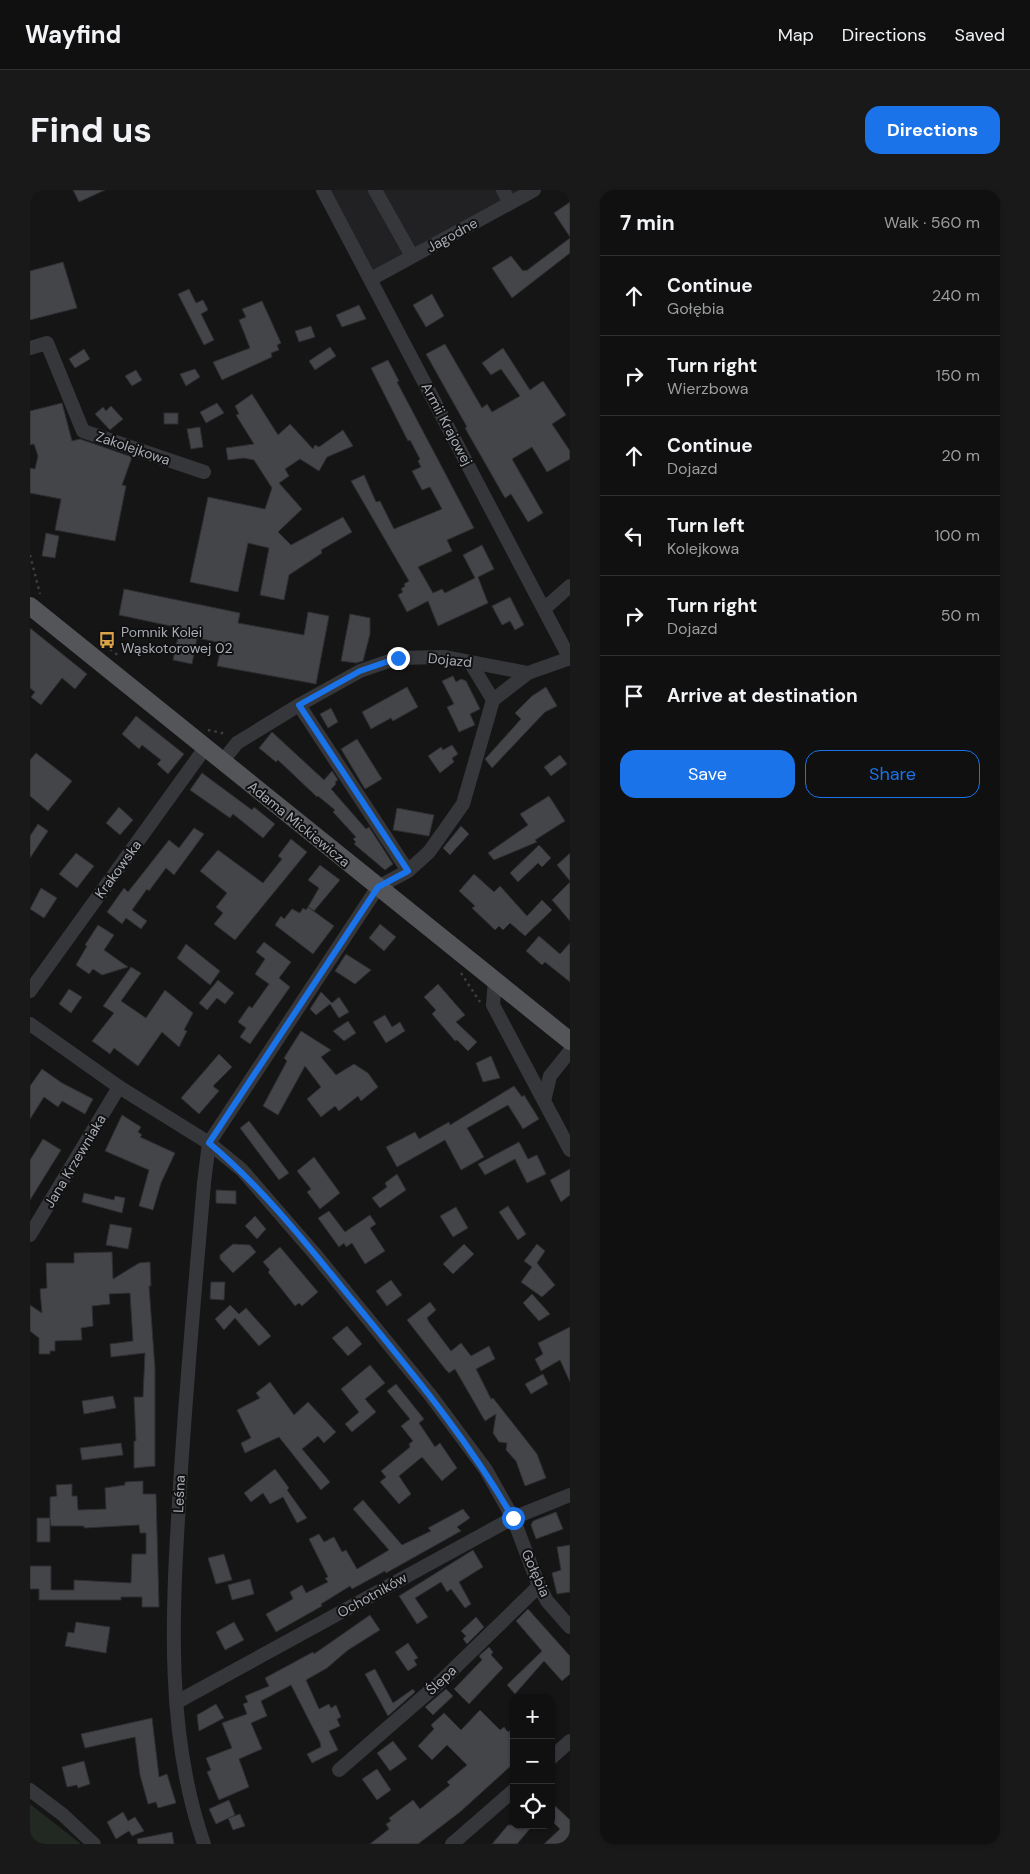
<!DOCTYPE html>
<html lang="en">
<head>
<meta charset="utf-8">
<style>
  body { margin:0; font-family:"DM Sans",sans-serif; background:#191919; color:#f1f3f6 }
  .controls { position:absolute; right:15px; bottom:15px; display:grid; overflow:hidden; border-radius:10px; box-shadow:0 1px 4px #0004 }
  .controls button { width:45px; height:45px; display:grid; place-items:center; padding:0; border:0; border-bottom:1px solid #303030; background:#101010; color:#f1f3f6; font:25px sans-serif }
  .stop { position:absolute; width:15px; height:15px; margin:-11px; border:4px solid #1a73e8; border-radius:50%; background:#fff }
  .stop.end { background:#1a73e8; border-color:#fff; box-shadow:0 1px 5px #0008 }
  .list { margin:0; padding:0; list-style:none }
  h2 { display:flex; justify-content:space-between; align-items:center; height:65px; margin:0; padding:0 20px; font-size:21px }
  h2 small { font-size:16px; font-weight:400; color:#9c9d9f }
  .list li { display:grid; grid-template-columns:32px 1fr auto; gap:15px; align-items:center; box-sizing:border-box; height:80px; padding:0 20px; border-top:1px solid #303030 }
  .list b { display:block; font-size:19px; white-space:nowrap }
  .list p { margin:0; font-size:16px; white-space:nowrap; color:#9c9d9f }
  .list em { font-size:16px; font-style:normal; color:#9c9d9f }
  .actions { display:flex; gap:10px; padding:15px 20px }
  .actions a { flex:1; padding:11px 0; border:1px solid #1a73e8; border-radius:15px; text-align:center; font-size:18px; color:#1a73e8 }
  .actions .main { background:#1a73e8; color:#fff }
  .icon { flex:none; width:28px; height:28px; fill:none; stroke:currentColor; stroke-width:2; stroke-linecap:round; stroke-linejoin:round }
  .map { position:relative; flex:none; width:540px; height:1654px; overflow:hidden; border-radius:15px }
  header { display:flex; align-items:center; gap:30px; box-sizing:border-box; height:70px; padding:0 25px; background:#101010; border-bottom:1px solid #303030 }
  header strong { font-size:24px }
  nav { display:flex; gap:28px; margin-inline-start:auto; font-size:18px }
  .intro { display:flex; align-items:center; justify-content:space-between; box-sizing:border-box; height:120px; padding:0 30px }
  h1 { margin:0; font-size:35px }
  .button { padding:12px 22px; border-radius:15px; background:#1a73e8; color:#fff; font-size:18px; font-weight:700 }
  main { display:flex; gap:30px; padding:0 30px }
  aside { flex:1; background:#101010; border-radius:15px; box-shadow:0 1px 4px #0004 }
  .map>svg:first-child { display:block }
</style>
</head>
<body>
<header>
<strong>Wayfind</strong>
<nav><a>Map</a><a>Directions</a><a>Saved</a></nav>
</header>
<div class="intro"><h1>Find us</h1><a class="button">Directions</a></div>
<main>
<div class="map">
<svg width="540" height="1654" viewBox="0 0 540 1654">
  <rect width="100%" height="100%" fill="#151516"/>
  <polygon fill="#212123" points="293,0 504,0 341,89"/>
  <polygon fill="#222822" points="0,1614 51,1654 0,1654"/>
  <g fill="#444549" stroke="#2f2f32">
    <polygon points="43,0 75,0 49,12"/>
    <polygon points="540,12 540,47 524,23"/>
    <polygon points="540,48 540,63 482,108 462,78 481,66 493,81 495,80 496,81"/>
    <polygon points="33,72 47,118 0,130 0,81"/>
    <polygon points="159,99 166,113 173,110 178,120 171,124 184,150 174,155 148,104"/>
    <polygon points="402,104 414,126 396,137 383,115"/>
    <polygon points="232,111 251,153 247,155 249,160 241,163 242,167 192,190 183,172 220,158 209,130 216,127 212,119"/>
    <polygon points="329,115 336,129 312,137 306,125"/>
    <polygon points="281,136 285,147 269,152 265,141"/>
    <polygon points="415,154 452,218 457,214 462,222 490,206 471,179 461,185 452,173 473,158 500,200 513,191 536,225 522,234 540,261 540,269 517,282 502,257 482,269 513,323 498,332 481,304 475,308 435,238 437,237 396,164"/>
    <polygon points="300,157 306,166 285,180 279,171"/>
    <polygon points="54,159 60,169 45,178 39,169"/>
    <polygon points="358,170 369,191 367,192 444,338 417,350 422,361 388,377 403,403 412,399 415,403 445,388 433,365 452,355 464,379 448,387 458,413 408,436 398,411 377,422 368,405 373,402 371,399 375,396 374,394 379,391 321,291 334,285 346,312 350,311 364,339 412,319 400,297 392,300 382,281 391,277 388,271 390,269 380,250 378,251 341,178"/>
    <polygon points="165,179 170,187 156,196 150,184"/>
    <polygon points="106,180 112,190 102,196 95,186"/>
    <polygon points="222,204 248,245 260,234 283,259 285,255 289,257 313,240 323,256 297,267 289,281 270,269 255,279 259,286 249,293 272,319 248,342 261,355 313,327 322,342 291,360 292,363 259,385 254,410 230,405 239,358 218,353 208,402 160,392 178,307 235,319 242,298 224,270 214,268 198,270 196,258 224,254 206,225 209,224 205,216"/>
    <polygon points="32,213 42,251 50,249 102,267 92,295 96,296 85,351 25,340 31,309 0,303 0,278 5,279 8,266 4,254 0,255 0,221"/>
    <polygon points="187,213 194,223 176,233 170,222"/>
    <polygon points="81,216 93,229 80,240 65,224 73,217 76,221"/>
    <rect x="134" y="223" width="14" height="11"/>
    <polygon points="170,237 173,257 161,259 157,239"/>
    <polygon points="16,343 29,346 25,368 12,366"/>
    <polygon points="94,399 210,423 208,433 274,445 278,422 299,426 286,494 187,476 192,453 167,448 162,474 143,470 150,438 89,425"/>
    <polygon points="480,407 494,435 485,440 480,431 472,435 462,416"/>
    <polygon points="320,424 340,428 340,444 333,471 326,473 311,471"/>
    <polygon points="0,438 57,484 45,499 32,488 11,515 1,507 5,502 0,498"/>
    <polygon points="423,486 426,492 431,489 436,491 450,519 440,524 445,535 429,542 417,517 424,514 412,491"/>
    <polygon points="377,497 388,517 363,531 361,528 341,539 332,522"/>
    <polygon points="516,497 527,516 515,522 462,578 455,569 491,529 485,523 502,506"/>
    <polygon points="301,518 308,532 298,538 290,524"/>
    <polygon points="106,526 154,564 138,584 127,574 131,570 112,555 109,559 92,544"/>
    <polygon points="242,542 294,590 302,581 308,590 305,592 306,594 301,599 336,639 339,637 363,674 355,680 324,654 326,652 323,649 326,647 303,622 305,620 288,606 287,607 248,570 246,572 229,558"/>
    <polygon points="327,549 352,589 335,599 311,559"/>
    <polygon points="422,555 428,564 422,568 424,572 410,583 398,566 411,557 413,560"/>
    <polygon points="6,563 42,591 18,621 0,606 0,570"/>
    <polygon points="530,565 537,574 521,586 514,577"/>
    <polygon points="172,583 222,620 224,617 245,634 233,648 203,624 200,628 160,600"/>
    <polygon points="519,606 535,631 505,650 507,652 464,670 458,663 498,635 490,624"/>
    <polygon points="89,617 103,630 90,645 76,633"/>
    <polygon points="367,618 404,625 399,646 363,640"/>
    <polygon points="8,634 18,641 0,668 0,646"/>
    <polygon points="431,636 439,644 420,665 413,658"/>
    <polygon points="164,638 174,644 144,685 136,678 119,701 117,699 102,720 117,731 111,739 96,728 92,734 77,722 94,698 98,702 139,650 149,658"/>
    <polygon points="261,649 277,662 205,750 184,734 193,723 186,717 197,703 170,681 188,660 233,693 252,669 248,666"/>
    <polygon points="509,655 521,668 512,677 508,673 488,692 480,683"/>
    <polygon points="46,663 64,676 47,698 29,684"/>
    <polygon points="540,663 540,691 527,675"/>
    <polygon points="290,675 310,690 284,721 278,717 289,698 278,690"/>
    <polygon points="444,684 464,702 470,696 497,726 512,710 522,720 495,746 480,733 473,740 469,736 465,740 442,718 445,716 429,701"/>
    <polygon points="540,692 540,731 522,710"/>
    <polygon points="11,698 27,708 14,728 0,719"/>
    <polygon points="278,717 304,736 283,764 245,735 251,726 254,729 262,719 270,723 273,718 276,720"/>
    <polygon points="350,734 366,747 354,761 339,748"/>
    <polygon points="68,735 84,745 74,760 98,777 72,785 63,779 59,784 46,775 57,756 55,755"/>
    <polygon points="509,746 530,764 540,753 540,792 515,772 512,775 496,761"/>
    <polygon points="234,752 261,772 249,788 260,797 220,854 210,847 216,838 208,832 219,816 222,818 239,794 225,784 235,769 226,762"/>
    <polygon points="156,754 190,781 180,795 147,768"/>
    <polygon points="316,764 341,780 325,794 305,781"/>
    <polygon points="101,777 111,783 91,811 116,828 135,800 163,823 154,840 157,841 149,857 132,842 108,876 84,858 80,864 62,851 84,823 73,816"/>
    <polygon points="188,790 204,803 195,814 187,808 177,820 169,813"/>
    <polygon points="408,794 435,825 426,832 447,852 438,861 427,850 425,851 402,824 406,820 394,807"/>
    <polygon points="39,799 52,807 41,823 29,814"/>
    <polygon points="291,802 302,813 309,807 319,822 309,828 300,814 286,825 280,819"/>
    <polygon points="355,825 362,837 370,832 375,841 356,853 343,832"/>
    <polygon points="318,831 326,843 314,851 303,841"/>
    <polygon points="271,841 301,860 291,867 306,885 324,874 338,883 348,897 331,911 328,906 309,921 305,916 291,927 277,909 291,897 275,876 248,925 233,916 257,871 254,868"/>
    <polygon points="189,864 202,877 183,896 189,901 169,924 151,908"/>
    <polygon points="461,866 470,888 453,892 446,873"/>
    <polygon points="12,879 32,893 63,909 55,924 32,911 28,917 14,907 0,929 0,896"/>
    <polygon points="484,896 492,907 494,905 509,929 493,939 478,915 437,938 454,967 431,980 415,950 367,977 356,957 385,942 389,949 419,932 420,935"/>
    <polygon points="92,925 111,937 108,942 112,945 110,947 145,963 131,993 123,1020 109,1016 119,980 75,961"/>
    <polygon points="219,931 259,983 249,990 210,938"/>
    <polygon points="13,949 31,960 0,1010 0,970"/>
    <polygon points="489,952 498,969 507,965 516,984 497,993 485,969 455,985 448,974"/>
    <polygon points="284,967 310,1003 290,1019 277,1002 281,999 267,981"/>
    <polygon points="540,979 540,1005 531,1012 520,990"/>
    <polygon points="367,984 376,1000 350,1018 342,1008 357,997 355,993"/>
    <polygon points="186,1000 206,1001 206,1014 186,1013"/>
    <polygon points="54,1003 84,1010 85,1006 95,1008 92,1023 52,1012"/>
    <polygon points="478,1016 496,1044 488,1050 469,1022"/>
    <polygon points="426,1017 438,1038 423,1047 410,1026"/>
    <polygon points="299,1021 315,1042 340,1025 346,1034 340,1038 355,1061 335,1074 322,1053 316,1057 314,1053 309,1057 288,1028"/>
    <polygon points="225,1026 236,1039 227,1049 215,1036"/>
    <polygon points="80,1034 102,1038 98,1059 76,1055"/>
    <polygon points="203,1054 220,1055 226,1062 203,1083 190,1069 190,1065"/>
    <polygon points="434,1054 444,1064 423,1084 413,1074"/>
    <polygon points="507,1054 515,1061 507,1073 525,1095 512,1107 491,1092 502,1077 494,1071"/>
    <polygon points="250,1057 288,1102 272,1116 269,1113 265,1116 238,1082 240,1080 233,1072"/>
    <polygon points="82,1062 83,1089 109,1073 120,1072 121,1096 119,1096 125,1179 125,1276 104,1278 104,1251 106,1251 104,1207 113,1207 115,1163 81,1167 80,1154 103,1151 100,1103 79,1104 80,1114 62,1116 63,1136 51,1138 52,1150 25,1151 25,1161 20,1161 20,1164 9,1164 9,1148 0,1141 0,1115 12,1123 10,1099 17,1098 16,1073 44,1073 44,1063"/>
    <polygon points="361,1090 372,1105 357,1116 346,1101"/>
    <polygon points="181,1092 195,1092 194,1110 180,1109"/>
    <polygon points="502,1104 520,1124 509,1131 493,1113"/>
    <polygon points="400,1112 406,1120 397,1128 399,1132 421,1161 431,1153 441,1166 459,1156 465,1169 446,1179 461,1209 463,1208 507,1264 516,1288 495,1296 486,1271 476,1260 477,1253 469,1252 463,1243 466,1224 455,1231 425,1179 419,1183 416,1180 377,1130"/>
    <polygon points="200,1115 209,1124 216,1118 241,1146 229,1156 205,1128 194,1140 185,1129"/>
    <polygon points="317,1136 332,1154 318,1166 302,1148"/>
    <polygon points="540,1137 540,1192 530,1170 511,1181 505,1169 513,1164 508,1153"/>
    <polygon points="340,1175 355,1193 335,1209 346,1222 322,1242 315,1234 329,1222 311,1199"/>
    <polygon points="513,1184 518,1194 501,1204 495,1194"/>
    <polygon points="240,1192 264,1225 278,1212 306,1242 294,1253 288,1246 272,1259 300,1292 291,1300 249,1247 215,1263 211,1253 221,1248 207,1220 230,1208 226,1203"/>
    <polygon points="366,1194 394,1229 389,1233 405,1257 410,1253 427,1278 412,1291 392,1267 369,1286 381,1304 369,1314 350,1292 356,1287 351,1281 380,1257 379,1254 383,1251 371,1236 380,1229 357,1201"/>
    <polygon points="83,1206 86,1218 54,1224 52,1211"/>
    <polygon points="91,1253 93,1265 52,1270 50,1258"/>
    <polygon points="245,1279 259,1298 257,1300 277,1328 267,1333 253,1307 240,1314 233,1303 221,1312 214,1303"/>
    <polygon points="113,1291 113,1304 126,1304 129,1417 112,1417 112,1407 91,1407 91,1410 9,1410 9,1399 0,1399 0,1376 21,1376 21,1400 44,1400 44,1390 101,1393 102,1364 116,1364 116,1343 110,1343 109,1335 54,1338 54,1336 21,1336 20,1329 20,1352 7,1352 7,1328 20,1328 20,1307 27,1306 26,1295 42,1294 42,1306 47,1306 48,1320 76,1319 75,1298 95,1295 95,1292"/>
    <polygon points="333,1310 372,1355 401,1341 398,1338 433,1319 440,1328 427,1337 431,1341 356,1383 355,1381 322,1399 320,1396 291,1414 292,1416 246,1442 236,1424 263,1409 260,1402 272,1395 276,1403 298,1392 295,1388 298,1387 279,1349 289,1344 294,1352 304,1347 312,1362 316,1360 327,1379 359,1360 323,1319"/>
    <polygon points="526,1322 533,1339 506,1349 501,1335 503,1331"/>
    <polygon points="540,1355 540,1402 527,1404 522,1383 531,1380 527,1357"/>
    <polygon points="443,1360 453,1377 429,1392 441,1414 435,1418 421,1399 417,1402 411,1392 385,1408 398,1427 387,1434 369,1406"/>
    <polygon points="194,1364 202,1390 186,1394 178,1368"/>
    <polygon points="220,1389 224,1404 202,1410 198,1395"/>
    <polygon points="498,1419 540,1466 540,1484 532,1491 514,1471 485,1504 477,1495 512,1461 486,1431"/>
    <polygon points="340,1425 350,1440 318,1460 297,1478 276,1490 289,1519 299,1514 301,1518 306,1515 311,1527 307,1529 310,1536 299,1541 308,1560 282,1573 277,1564 291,1557 290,1552 261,1495 231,1511 237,1526 221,1533 232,1559 209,1569 219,1597 189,1610 177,1582 181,1580 176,1568 202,1558 192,1533 217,1524 213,1514 218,1512 215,1506 239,1496 235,1488 283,1462 284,1464"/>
    <polygon points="446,1427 454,1437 437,1454 433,1449 436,1446 431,1441"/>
    <polygon points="46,1432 80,1437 76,1463 35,1456 38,1442 44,1443"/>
    <polygon points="204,1432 214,1450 195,1460 186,1442"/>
    <polygon points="378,1453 388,1468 384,1470 387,1475 378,1481 365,1462"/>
    <polygon points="459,1457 463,1462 461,1465 473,1478 439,1514 424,1499 452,1470 449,1466"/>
    <polygon points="345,1479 363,1513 383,1499 385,1502 358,1526 335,1484"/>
    <polygon points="416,1499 423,1506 403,1525 395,1517"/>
    <polygon points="186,1514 194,1528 169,1541 167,1525"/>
    <polygon points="450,1520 470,1540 474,1537 478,1542 484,1538 484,1573 430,1622 388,1654 340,1654 359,1639 356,1634 361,1631 359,1628 383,1610 390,1619 420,1595 417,1592 437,1575 417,1555 402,1570 388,1556 404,1539 401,1535 414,1523 431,1540"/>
    <polygon points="122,1528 129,1587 137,1584 146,1613 128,1618 126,1612 118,1614 110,1585 105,1547 55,1558 51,1544"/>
    <polygon points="363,1551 377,1569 360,1581 347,1563"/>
    <polygon points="54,1571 60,1594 48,1598 47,1595 37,1597 32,1577"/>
    <polygon points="347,1579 361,1600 347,1610 332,1589"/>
    <polygon points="199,1610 205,1625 186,1634 179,1619"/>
    <polygon points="521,1612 540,1630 540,1650 535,1654 514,1654 530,1639 521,1630"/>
    <polygon points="93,1622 98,1631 105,1627 114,1641 102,1646 99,1641 86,1649 77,1632"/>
    <polygon points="210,1624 215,1636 203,1640 198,1628"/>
    <polygon points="478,1635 503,1635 487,1654 462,1654"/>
    <polygon points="142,1642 144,1654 108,1654 107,1649"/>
  </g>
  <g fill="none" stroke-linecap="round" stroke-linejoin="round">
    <g stroke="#3d3e42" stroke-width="2.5" stroke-dasharray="2.5 4" stroke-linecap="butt">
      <polyline points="0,365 10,404"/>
      <polyline points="75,455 90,467"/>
      <polyline points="178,540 197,544"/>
      <polyline points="431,783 450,812"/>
    </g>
    <g stroke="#36373b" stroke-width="14">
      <polyline points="293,0 540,469"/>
      <polyline points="345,0 382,66"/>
      <polyline points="473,0 480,13"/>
      <polyline points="341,89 504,0"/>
      <polyline points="0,158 17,153 53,241 174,282"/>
      <polyline points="514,419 540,396"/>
      <polyline points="440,472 463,510"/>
      <polyline points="269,515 378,681"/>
      <polyline points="192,572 207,553 269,515 330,481 368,468 415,467 498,483"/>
      <polyline points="465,789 463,815 540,960"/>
      <polyline points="0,801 175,558"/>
      <polyline points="0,834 89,897 179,953 212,980 284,1063 401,1206 456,1280 483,1328 509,1396 517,1411 540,1437"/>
      <polyline points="514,911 520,886 540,861"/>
      <polyline points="0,1045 89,897"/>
      <polyline points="147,1512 483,1328 540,1305"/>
      <polyline points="521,1568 540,1551"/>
      <polyline points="309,1580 409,1493 509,1396"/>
      <polyline points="0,1600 32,1624 64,1654"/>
      <path d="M174,1654C136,1546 142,1425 149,1313C155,1206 165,1099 174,993L179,953L348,697L378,681L399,662L433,614L463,510L498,483L540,468"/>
      <polyline points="422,1654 484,1600"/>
    </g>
    <polyline stroke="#535559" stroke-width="18" points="0,416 540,851"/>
  </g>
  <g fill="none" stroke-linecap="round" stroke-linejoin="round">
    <path stroke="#1a73e8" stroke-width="6" d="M368,468L330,481L269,515L378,681L348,697L179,953C234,999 279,1057 324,1112C382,1183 437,1248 483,1328"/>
  </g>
  <defs>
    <g id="bus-bare" transform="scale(1.35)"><path d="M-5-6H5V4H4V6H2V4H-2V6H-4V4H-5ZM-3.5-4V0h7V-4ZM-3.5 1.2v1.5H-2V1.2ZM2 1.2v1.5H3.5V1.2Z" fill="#daa349" stroke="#101011" stroke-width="2.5" paint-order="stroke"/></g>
  </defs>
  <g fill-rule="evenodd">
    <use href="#bus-bare" x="77" y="450"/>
  </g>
  <g text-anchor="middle" stroke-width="4" stroke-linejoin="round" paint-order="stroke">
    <g font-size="14" fill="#a8adb5" stroke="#101011">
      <text transform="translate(422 45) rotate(-29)" y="5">Jagodne</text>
      <text transform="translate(417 234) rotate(62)" y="5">Armii Krajowej</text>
      <text transform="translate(103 258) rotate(19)" y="5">Zakolejkowa</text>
      <text transform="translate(420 470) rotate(6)" y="5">Dojazd</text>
      <text transform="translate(269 634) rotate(39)" y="5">Adama Mickiewicza</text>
      <text transform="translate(88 679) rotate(-54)" y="5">Krakowska</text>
      <text transform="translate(45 971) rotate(-59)" y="5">Jana Krzewniaka</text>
      <text transform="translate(149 1304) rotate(-87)" y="5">Leśna</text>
      <text transform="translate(506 1383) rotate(66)" y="5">Gołębia</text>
      <text transform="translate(342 1405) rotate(-29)" y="5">Ochotników</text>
      <text transform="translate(411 1490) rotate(-43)" y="5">Ślepa</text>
    </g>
    <g font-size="14" fill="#a8adb5" stroke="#101011" text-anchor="start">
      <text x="91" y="447">Pomnik Kolei<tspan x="91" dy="16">Wąskotorowej 02</tspan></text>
    </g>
  </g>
</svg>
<div class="controls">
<button>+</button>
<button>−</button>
<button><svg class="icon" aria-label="locate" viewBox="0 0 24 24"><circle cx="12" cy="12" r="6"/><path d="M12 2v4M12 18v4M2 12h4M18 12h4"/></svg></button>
</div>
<div class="stop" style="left:483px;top:1328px"></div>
<div class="stop end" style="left:368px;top:468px"></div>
</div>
<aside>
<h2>7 min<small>Walk · 560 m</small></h2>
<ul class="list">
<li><svg class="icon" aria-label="ahead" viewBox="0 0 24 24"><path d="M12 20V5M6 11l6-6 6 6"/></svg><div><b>Continue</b><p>Gołębia</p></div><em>240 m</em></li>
<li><svg class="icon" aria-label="right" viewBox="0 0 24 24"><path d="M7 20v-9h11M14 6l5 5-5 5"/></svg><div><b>Turn right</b><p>Wierzbowa</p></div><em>150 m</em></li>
<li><svg class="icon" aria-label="ahead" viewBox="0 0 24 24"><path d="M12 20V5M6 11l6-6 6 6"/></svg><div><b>Continue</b><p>Dojazd</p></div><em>20 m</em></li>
<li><svg class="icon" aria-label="left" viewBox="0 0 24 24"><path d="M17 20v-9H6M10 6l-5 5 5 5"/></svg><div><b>Turn left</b><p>Kolejkowa</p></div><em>100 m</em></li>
<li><svg class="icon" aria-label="right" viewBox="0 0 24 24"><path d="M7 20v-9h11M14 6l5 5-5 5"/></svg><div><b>Turn right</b><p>Dojazd</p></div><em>50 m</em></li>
<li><svg class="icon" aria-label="arrive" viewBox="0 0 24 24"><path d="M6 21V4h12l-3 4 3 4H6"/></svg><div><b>Arrive at destination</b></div></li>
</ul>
<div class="actions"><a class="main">Save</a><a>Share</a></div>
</aside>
</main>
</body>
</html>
